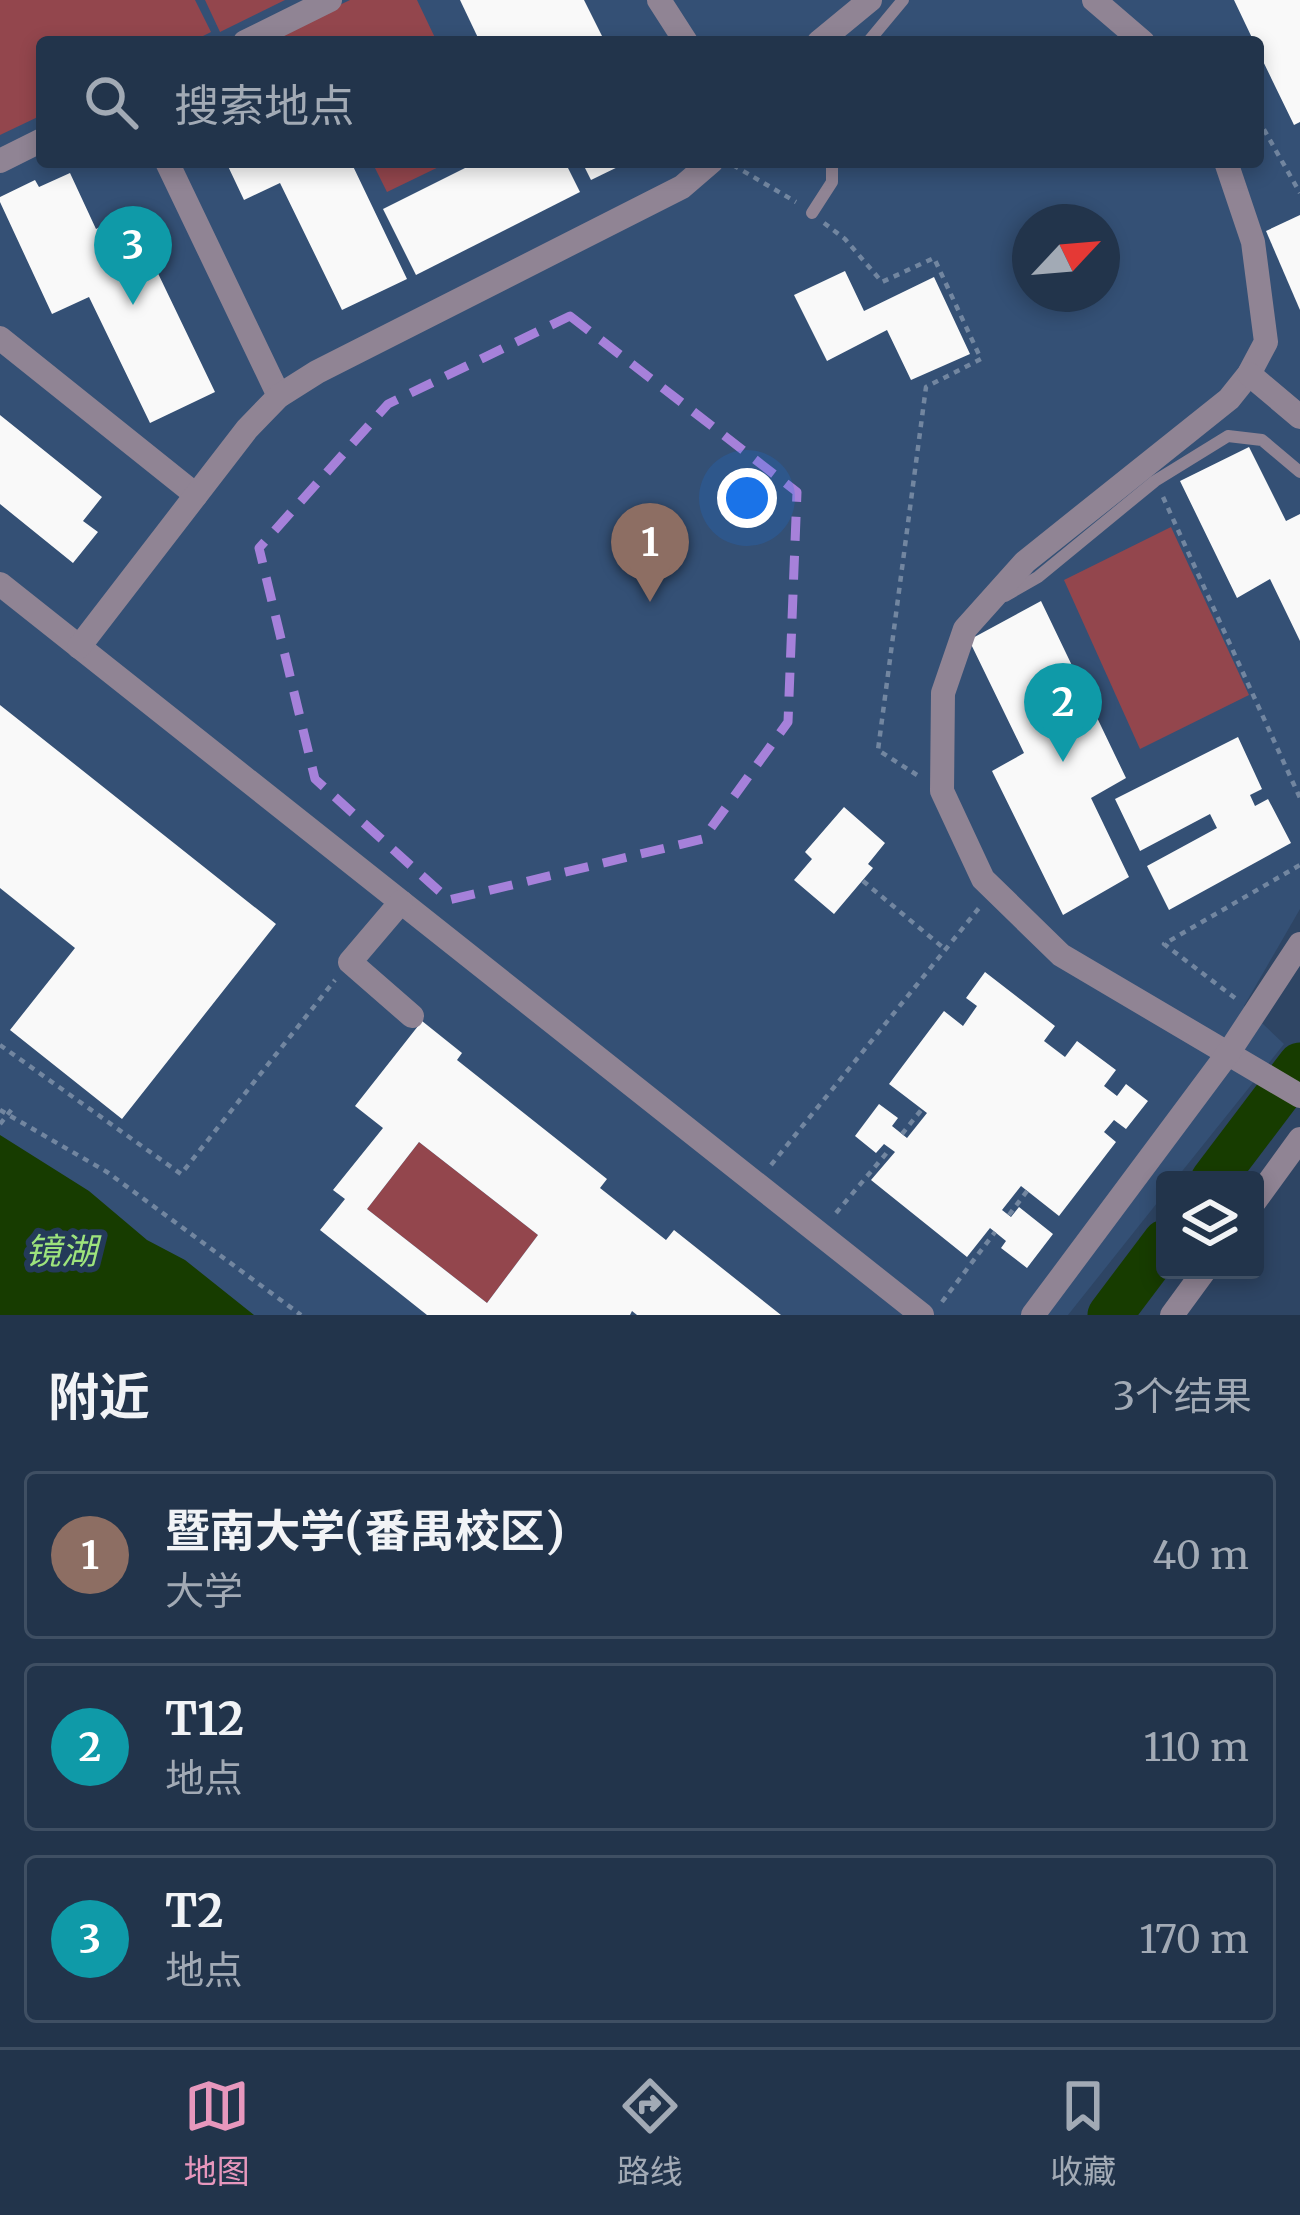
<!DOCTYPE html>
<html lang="zh">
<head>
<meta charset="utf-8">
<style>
  body { margin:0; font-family:Merriweather,"Noto Sans SC",serif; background:#2e3f55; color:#f1f3f6 }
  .controls { position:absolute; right:36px; bottom:36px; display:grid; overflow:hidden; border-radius:12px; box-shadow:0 6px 18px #0003 }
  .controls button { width:108px; height:108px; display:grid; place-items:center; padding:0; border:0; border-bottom:3px solid #3f4f63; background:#22344b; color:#f1f3f6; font:60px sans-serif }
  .compass { position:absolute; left:1012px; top:204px; width:108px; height:108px; border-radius:50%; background:#22344b; box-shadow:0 6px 18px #0003; rotate:64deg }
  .you { position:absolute; left:747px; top:498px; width:42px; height:42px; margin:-30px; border:9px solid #fff; border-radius:50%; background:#1a73e8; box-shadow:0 0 0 18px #1a73e833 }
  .badge { display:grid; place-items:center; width:78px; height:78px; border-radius:50%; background:#e797bd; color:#fff; font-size:39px; font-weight:700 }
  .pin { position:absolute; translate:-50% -99px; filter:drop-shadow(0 3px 6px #0008) }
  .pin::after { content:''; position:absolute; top:63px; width:42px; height:36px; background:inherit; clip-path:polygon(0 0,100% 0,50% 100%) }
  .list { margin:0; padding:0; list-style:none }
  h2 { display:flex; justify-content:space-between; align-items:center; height:156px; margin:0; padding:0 48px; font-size:51px }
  h2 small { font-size:39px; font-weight:400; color:#a2aab5 }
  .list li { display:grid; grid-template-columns:78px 1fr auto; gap:36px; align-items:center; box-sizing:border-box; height:168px; margin:0 24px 24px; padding:0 24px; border:3px solid #3f4f63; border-radius:12px }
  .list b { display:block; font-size:45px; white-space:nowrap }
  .list p { margin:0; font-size:39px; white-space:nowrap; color:#a2aab5 }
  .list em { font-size:39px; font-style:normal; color:#a2aab5 }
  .icon { flex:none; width:66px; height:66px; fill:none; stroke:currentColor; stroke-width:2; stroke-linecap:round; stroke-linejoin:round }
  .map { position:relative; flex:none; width:1300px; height:1315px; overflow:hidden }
  .search { position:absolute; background:#22344b; box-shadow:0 6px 18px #0003; left:36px; right:36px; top:36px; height:132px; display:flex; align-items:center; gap:30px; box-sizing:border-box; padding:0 42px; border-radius:12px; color:#a2aab5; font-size:45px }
  .sheet { height:732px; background:#22344b }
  nav { display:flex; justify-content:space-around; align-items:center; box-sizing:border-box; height:168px; border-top:3px solid #3f4f63; background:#22344b; font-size:33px; color:#a2aab5 }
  nav a { display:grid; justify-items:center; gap:6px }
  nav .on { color:#e797bd }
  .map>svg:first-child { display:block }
</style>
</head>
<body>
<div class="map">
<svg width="1300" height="1315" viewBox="0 0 1300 1315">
  <rect width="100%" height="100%" fill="#2e4564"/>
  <path fill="#345075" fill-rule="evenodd" d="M0,0H1300V909L1244,1006L1284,1044L1175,1180H1165V1193L1068,1315H0ZM42,42H1258V162H42ZM1030,222H1102V294H1030Z"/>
  <g fill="#93464d">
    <polygon points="0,0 195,0 211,32 191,42 42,42 42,115 0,135"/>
    <polygon points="205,0 285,0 220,32"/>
    <polygon points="350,0 417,0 437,42 275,42 273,37"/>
    <polygon points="372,162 449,162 387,192"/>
    <polygon points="1171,527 1249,695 1140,749 1064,580"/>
    <polygon points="419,1142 538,1235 487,1303 367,1209"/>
  </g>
  <polygon fill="#173c00" points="0,1135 89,1191 147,1240 185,1260 254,1315 0,1315"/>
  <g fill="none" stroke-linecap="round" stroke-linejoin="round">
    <g stroke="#173c00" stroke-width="45">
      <polyline points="1213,1180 1300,1065"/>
      <polyline points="1110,1315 1165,1242"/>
    </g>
  </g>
  <g fill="#f9f9f9" fill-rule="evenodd">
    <polygon points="460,0 584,0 605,42 480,42"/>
    <polygon points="1234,0 1300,0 1300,122 1294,125 1258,51 1258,42 1254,42"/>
    <polygon points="226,162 351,162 407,279 342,310 280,183 244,200"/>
    <polygon points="477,162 565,162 580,192 416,275 383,209"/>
    <polygon points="582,162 628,162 591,180"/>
    <polygon points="70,173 96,229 129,213 215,392 150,423 89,297 52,314 0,202 0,197 35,180 39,187"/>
    <polygon points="1300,215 1300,310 1266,231"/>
    <polygon points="845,271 864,311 934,277 970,354 911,380 887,330 827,361 794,295"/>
    <polygon points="0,415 102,497 83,521 98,532 73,563 0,504"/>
    <polygon points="1249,447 1286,521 1300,514 1300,641 1270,579 1237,598 1180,481"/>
    <polygon points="1041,601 1126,778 1091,798 1129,877 1063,915 992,771 1024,753 969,640"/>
    <polygon points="0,705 276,924 122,1119 10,1030 75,948 0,888"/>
    <polygon points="1238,737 1262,789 1250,795 1255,806 1268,799 1291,843 1169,910 1147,866 1217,828 1210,814 1140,851 1115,799"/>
    <polygon points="844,807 885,843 868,864 873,868 834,914 794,880 812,859 805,852"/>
    <polygon points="985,972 1055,1026 1044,1041 1065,1057 1077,1041 1116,1070 1104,1086 1117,1096 1126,1084 1148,1101 1126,1129 1114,1120 1104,1132 1116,1142 1059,1216 1021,1186 1002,1210 1011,1217 1019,1207 1053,1234 1027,1268 1001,1248 1006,1241 990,1228 967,1257 871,1180 895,1152 884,1144 876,1153 855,1136 879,1104 898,1118 892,1126 907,1138 927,1113 889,1084 944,1011 963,1026 977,1006 966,998"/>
    <path d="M422,1021L462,1053L457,1060L607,1179L600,1188L666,1240L674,1230L781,1315H637L632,1311L630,1315H427L320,1230L345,1199L333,1190L383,1128L355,1106ZM419,1142L538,1235L487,1303L367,1209Z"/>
  </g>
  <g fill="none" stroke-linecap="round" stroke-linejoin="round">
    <g stroke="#7286a0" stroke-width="4.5" stroke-dasharray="6 6" stroke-linecap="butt">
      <polyline points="1258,119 1300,193"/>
      <polyline points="733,165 796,202"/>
      <polyline points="824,223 845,239 882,282 934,258 981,359 926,387 878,750 917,775"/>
      <polyline points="1163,497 1300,798"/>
      <polyline points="863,881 946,950"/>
      <polyline points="1235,998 1164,944 1300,865"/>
      <polyline points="0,1045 181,1174 335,980"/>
      <polyline points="0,1110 107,1172 301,1315"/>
      <polyline points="0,1124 12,1109"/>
      <polyline points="902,1134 922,1109"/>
      <polyline points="771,1165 979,908"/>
      <polyline points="836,1213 890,1149"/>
      <polyline points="1009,1215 1027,1191"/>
      <polyline points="942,1302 995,1232"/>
    </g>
    <g stroke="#908494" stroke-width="12">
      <polyline points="868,42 903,0"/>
      <polyline points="812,213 832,182 832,162"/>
      <polyline points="1005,596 1038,577 1155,481 1228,436 1262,440 1300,472"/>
    </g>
    <g stroke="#908494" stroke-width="24">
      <polyline points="659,0 686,42"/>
      <polyline points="1094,0 1143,42"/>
      <polyline points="245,42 330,0"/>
      <polyline points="819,42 870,0"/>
      <polyline points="0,161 42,140"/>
      <polyline points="167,162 279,396"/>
      <polyline points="1226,162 1253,242 1266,342 1249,374 1229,399 1025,562 965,629 943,693 942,791 983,879 1061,955 1300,1096"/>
      <polyline points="0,338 196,495"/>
      <polyline points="1249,374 1300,417"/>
      <polyline points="0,584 922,1315"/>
      <polyline points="79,647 247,429 279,396 317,372 682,187 711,162"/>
      <polyline points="401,902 350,962 412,1016"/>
      <polyline points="1255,1201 1300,1139"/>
      <polyline points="1033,1315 1229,1052 1300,944"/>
      <polyline points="1172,1315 1205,1270"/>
    </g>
  </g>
  <path fill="none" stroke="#a681da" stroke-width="9" stroke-dasharray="24 15" stroke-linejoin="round" d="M570,316L797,492L788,722L703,839L449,900L315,779L259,548L388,404Z"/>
  <g text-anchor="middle" stroke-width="12" stroke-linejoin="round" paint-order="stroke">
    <g font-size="36" font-style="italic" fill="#9de37c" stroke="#243a59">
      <text x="61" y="1264">镜湖</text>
    </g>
  </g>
</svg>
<div class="controls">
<button><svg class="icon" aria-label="layers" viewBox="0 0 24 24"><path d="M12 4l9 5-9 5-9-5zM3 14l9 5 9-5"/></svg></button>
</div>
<svg class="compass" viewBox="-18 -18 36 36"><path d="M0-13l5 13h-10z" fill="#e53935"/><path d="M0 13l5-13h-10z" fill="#a2aab5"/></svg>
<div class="you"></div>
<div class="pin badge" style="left:650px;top:602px;background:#8d6e63">1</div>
<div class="pin badge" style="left:1063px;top:762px;background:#0f9aa8">2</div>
<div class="pin badge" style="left:133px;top:305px;background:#0f9aa8">3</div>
<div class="search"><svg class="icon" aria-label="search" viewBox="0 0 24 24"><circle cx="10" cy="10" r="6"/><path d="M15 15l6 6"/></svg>搜索地点</div>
</div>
<section class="sheet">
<h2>附近<small>3个结果</small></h2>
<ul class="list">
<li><span class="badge" style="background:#8d6e63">1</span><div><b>暨南大学(番禺校区)</b><p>大学</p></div><em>40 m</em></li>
<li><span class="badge" style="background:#0f9aa8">2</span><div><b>T12</b><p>地点</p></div><em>110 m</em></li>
<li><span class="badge" style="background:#0f9aa8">3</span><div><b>T2</b><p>地点</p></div><em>170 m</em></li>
</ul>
</section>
<nav>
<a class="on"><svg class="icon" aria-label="map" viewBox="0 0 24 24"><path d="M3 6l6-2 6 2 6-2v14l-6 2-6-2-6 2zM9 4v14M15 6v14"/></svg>地图</a>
<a><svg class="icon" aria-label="directions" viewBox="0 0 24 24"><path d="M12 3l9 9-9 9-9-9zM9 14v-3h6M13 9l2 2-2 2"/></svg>路线</a>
<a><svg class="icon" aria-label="saved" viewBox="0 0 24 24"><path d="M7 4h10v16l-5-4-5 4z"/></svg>收藏</a>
</nav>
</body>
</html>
